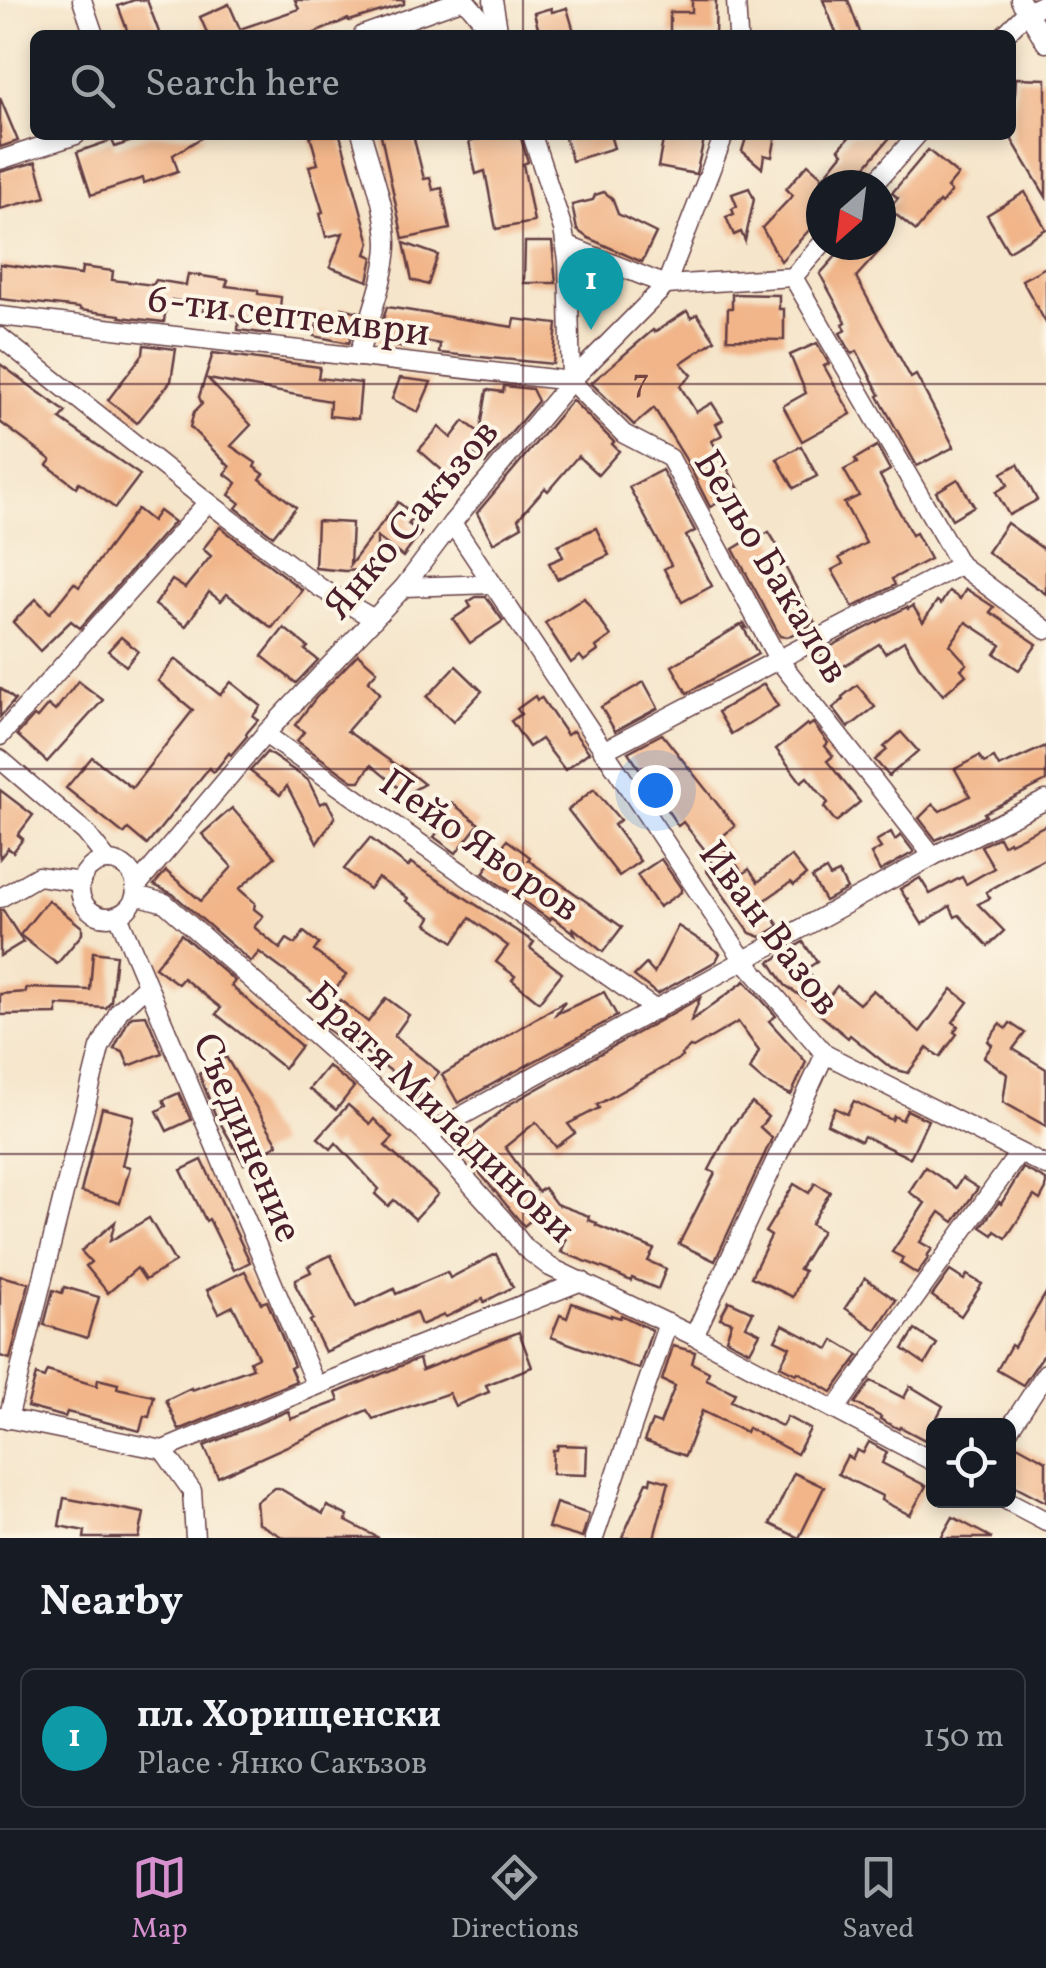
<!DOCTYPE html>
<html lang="en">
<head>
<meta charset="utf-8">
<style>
  body { margin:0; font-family:Vollkorn,serif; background:#242831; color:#f1f3f6 }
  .controls { position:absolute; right:30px; bottom:30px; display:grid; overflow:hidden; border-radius:15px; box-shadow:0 5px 15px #0003 }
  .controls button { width:90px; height:90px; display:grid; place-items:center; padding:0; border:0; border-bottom:2px solid #363941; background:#171b24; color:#f1f3f6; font:50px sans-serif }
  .compass { position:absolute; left:806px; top:170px; width:90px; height:90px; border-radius:50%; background:#171b24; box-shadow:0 5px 15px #0003; rotate:208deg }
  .you { position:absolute; left:655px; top:790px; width:35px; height:35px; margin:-25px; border:8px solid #fff; border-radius:50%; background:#1a73e8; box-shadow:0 0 0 15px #1a73e833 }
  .badge { display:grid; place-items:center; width:65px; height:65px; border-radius:50%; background:#d690ce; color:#fff; font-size:32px; font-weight:700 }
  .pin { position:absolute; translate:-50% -82px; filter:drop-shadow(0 2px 5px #0008) }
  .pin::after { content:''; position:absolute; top:52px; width:35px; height:30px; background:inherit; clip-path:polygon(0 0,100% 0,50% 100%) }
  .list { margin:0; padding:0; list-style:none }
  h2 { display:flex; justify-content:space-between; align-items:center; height:130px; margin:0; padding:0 40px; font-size:42px }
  h2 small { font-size:32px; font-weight:400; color:#9ea1a6 }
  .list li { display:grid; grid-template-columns:65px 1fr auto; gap:30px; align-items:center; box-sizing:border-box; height:140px; margin:0 20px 20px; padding:0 20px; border:2px solid #363941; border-radius:15px }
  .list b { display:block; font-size:38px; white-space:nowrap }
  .list p { margin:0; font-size:32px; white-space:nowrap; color:#9ea1a6 }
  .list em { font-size:32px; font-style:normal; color:#9ea1a6 }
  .icon { flex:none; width:55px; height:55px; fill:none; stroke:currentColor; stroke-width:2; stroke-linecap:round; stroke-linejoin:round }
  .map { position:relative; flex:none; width:1046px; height:1538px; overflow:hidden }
  .search { position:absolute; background:#171b24; box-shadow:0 5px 15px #0003; left:30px; right:30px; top:30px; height:110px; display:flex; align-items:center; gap:25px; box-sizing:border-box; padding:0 35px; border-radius:15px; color:#9ea1a6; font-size:38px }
  .sheet { height:290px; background:#171b24 }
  nav { display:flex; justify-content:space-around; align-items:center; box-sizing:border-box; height:140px; border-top:2px solid #363941; background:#171b24; font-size:28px; color:#9ea1a6 }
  nav a { display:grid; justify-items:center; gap:5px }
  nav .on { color:#d690ce }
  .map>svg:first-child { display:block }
</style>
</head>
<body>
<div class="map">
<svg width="1046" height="1538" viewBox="0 0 1046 1538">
  <rect width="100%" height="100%" fill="#fcf5e5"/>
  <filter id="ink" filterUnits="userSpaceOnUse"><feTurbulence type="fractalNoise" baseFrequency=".01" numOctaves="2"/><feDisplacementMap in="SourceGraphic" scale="20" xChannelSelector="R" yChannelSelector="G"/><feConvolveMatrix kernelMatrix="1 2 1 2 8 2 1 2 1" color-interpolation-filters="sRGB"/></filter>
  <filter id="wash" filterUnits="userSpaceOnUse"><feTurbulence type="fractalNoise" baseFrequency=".0048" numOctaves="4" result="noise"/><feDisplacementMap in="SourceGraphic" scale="40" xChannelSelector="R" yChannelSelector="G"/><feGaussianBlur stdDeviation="2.25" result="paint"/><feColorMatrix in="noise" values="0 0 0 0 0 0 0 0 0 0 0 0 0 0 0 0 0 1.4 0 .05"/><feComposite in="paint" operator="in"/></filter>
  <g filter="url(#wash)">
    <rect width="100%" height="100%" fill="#f5e5ca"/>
    <g id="blocks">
      <g fill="#f1b589">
        <polygon points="134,0 147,0 160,35 129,35 118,6"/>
        <polygon points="295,0 404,0 404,4 349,21 348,19 310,35 208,35 200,17 229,4 240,29 299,9"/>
        <polygon points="692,0 716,0 715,35 670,35 670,12 692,12"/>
        <polygon points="823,0 848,0 861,35 837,35"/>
        <polygon points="551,8 552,12 567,8 575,35 540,35 534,13"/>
        <polygon points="1016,78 1046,79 1046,197 1012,140"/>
        <polygon points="0,98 18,141 0,147"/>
        <polygon points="149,135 206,135 173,155 178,171 144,183 143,178 91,195 77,152 112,140 115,147"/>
        <polygon points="310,135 340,135 370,243 366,254 373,257 368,281 330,267 343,233 326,237 320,213 323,212 309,166 318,164"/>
        <polygon points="381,135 413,135 424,179 430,178 433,190 442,188 450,229 403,239"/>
        <polygon points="497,135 520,135 528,162 523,164 534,222 496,229 485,171 476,174 469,141"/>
        <polygon points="564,135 610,135 614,148 572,161"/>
        <polygon points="664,135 705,135 696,174 658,167"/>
        <polygon points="747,135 776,135 772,157 764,155 762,168 742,151"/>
        <polygon points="851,135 892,135 850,185 821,185 821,217 781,261 762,228 793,195 786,189 808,164 821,175 821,180 843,153 839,149"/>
        <polygon points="928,150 958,175 947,188 951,192 941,204 939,202 916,231 889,209 898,198 892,193"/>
        <polygon points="36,162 46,197 0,209 0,172"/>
        <polygon points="749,188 754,199 745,241 741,232 734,235 726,217 734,214 732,209 737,206 732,194"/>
        <polygon points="604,192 612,198 618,214 656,233 642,262 588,238 577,230 572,205 593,200 595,195"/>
        <polygon points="1025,192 1046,229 1008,251 987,215"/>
        <polygon points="525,242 552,242 556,283 524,283"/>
        <polygon points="404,243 438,255 428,285 412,280"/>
        <polygon points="846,245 885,245 856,277 911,378 916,375 954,447 917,466 878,396 880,395 857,351 852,354 840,333 846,330 843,324 846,322 820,274"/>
        <polygon points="0,264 81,275 82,267 113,271 112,280 153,285 156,280 186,285 188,274 228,280 226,286 258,290 258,294 281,297 279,320 271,319 270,334 238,330 239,316 203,311 204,305 172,300 171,306 166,305 164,322 120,317 120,315 80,310 80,308 0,299"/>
        <polygon points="1046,267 1046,323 1022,280"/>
        <polygon points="732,294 779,295 779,309 784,309 784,340 727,339 728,308 732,308"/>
        <polygon points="387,307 513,327 515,319 557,324 553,364 439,353 440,344 409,338 407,348 383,344 377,338"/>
        <polygon points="342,308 359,312 349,343 314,336 320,311 341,314"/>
        <polygon points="687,311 691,318 697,314 715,340 681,363 692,375 680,386 696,412 712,403 723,420 716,424 722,435 712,441 740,491 710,507 685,458 654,408 634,425 591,383 653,330 655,332"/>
        <polygon points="817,343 829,364 824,366 851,414 802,441 783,406 806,393 790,355"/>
        <polygon points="144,345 176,349 171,381 137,423 108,400 143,354"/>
        <polygon points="213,353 320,367 318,378 361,383 358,419 329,416 330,401 208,379 251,425 231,446 256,463 254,467 264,474 260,479 296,507 273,536 236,508 240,503 229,495 237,483 225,474 230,467 190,427 194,412 202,404 199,397"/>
        <polygon points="0,364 66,412 60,419 140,475 115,508 79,482 76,487 47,465 51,460 0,422"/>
        <polygon points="400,378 431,382 418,412 392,399"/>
        <polygon points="504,386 532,389 538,401 485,464 474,455 452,479 419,450 439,427 451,438 464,421 480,433 487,390 503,392"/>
        <polygon points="572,400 614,442 612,444 619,451 598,475 578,456 548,491 545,488 518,519 522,526 493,543 477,513"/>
        <polygon points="801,446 817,476 794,488 777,459"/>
        <polygon points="877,446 890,470 880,476 912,535 916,533 930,559 892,579 895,585 853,607 832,570 843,564 839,558 866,543 844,503 859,496 844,470 857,463 855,459"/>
        <polygon points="1018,464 1037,500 1009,515 996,492 1008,485 1002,473"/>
        <polygon points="662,470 695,531 686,536 712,586 682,602 664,569 671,565 629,487"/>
        <polygon points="958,479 974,506 952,519 936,492"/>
        <polygon points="398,502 414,515 408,524 421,533 403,557 377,537 377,569 345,571 315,568 317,521 352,523 350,565"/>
        <polygon points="137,509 152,521 159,511 174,522 80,628 71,621 40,651 13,622 36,599 50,613 74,583 79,587"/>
        <polygon points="1007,523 1046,551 1046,594 987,552"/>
        <polygon points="220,527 302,590 272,628 227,594 221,601 209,592 186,626 155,605 172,580 185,588 211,556 203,549"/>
        <polygon points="596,528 609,555 557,579 549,563 563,557 558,545"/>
        <polygon points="769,532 783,555 780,557 815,623 787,637 780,636 733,549 748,540 750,543"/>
        <polygon points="966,589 994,607 990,612 1037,644 1019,670 995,654 1001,645 966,622 950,645 967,664 961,669 966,675 943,695 919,666 904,641 885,653 879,644 831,674 820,652 907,607 908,609 913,606 923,622 937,601 941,604 949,591 960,599"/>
        <polygon points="476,597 486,597 503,621 470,643 453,619 471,607 468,602"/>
        <polygon points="584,598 611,636 596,647 598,651 584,661 580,656 571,663 545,623"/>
        <polygon points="744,623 747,628 743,627 758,654 687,693 672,666"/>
        <polygon points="284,628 308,647 305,650 318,660 296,683 262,656"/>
        <polygon points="121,637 138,651 126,666 108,651"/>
        <polygon points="358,654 377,671 368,681 380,693 347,731 399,767 401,766 424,784 406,794 371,765 360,781 353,781 297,741 304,732 295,725 315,699"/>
        <polygon points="175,659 220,695 231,682 261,706 253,716 258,720 246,734 247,736 231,755 229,753 214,772 209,768 147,845 128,829 124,834 66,788 92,757 132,788 193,710 158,681"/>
        <polygon points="456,666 482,691 453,722 427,697"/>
        <polygon points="78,681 103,700 47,762 17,735 34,716 37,718 48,705 55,711"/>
        <polygon points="644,682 658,708 615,731 601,707"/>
        <polygon points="764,684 778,706 731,734 718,712"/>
        <polygon points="857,685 875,707 848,728 833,708 843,700 842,697"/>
        <polygon points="0,688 15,700 0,717"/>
        <polygon points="535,696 537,700 541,697 567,735 573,731 589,752 565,770 541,739 529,747 511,721 521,714 517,709"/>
        <polygon points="813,723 828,743 825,746 833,756 827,761 860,802 836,822 824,807 828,803 807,777 801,782 776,749 807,724 809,726"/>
        <polygon points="901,732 918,751 889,776 875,760 887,750 884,747"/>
        <polygon points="662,734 735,826 719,839 743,874 749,869 758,882 791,856 806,875 794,885 791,882 762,902 779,926 761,937 750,933 706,870 712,859 683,822 678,826 628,752"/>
        <polygon points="1046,746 1046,781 984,813 986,816 936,840 919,818 933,804 940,811 970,796 955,769 979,756 984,763 994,758 999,767"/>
        <polygon points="267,752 308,780 320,804 327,801 335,817 317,843 287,786 280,795 250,771"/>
        <polygon points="594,789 620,820 614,825 640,861 619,876 568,810"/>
        <polygon points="0,790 33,815 18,835 23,839 13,852 8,848 0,858"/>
        <polygon points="452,803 479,824 456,853 434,837 443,825 438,821"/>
        <polygon points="232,808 275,857 239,889 255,903 254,909 263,916 254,927 280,949 287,939 295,944 304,932 319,944 314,951 346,975 326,1002 259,952 251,962 173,894 154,885 166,871 201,901 232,867 202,834"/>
        <polygon points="1046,825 1046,858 986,892 990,898 978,904 1004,931 988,946 959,915 955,917 950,906 922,924 907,900 909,898 907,900 900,889 920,878 930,894 962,877 966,884 994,868 981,846 999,837 1003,845 1009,841 1010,843"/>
        <polygon points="891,832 895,840 901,835 914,852 880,871 871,854 881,848 876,841"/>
        <polygon points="370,838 408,867 411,863 534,942 530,948 562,973 539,1002 512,980 515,976 496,962 508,946 470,918 454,942 427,924 431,917 406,901 408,898 378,878 369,889 344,869"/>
        <polygon points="507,840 530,857 528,860 622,927 603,952 572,927 575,934 552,917 550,920 483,873"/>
        <polygon points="661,859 681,888 681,892 659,907 637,875"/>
        <polygon points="826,870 830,877 839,873 847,889 825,901 812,878"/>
        <polygon points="48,900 82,927 82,934 57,964 20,935"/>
        <polygon points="0,910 3,910 23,942 0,956"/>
        <polygon points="678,926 720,953 716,961 657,994 634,976 646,964 654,973"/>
        <polygon points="181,934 235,981 231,986 301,1046 284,1068 216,1014 221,1008 183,978 178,984 155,967"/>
        <polygon points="803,942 817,962 806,969 827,999 837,986 859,1004 873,990 920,1032 952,989 968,1002 953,1022 958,1026 954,1032 957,1034 940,1057 927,1048 908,1073 891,1068 850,1035 848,1038 817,1012 819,1009 785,985 770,962"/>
        <polygon points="93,952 116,955 111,1001 106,1008 57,1005 57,1014 0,1015 0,994 26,992 26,988 90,990"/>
        <polygon points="745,981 776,1016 769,1021 806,1062 791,1095 764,1082 750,1070 759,1051 738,1022 693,1048 690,1047 681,1055 682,1057 597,1105 599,1108 568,1124 575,1133 556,1147 536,1122 505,1147 538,1192 544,1188 556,1204 589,1216 588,1220 597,1223 596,1225 654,1249 648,1261 666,1269 658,1289 632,1278 631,1281 611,1272 611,1271 561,1252 566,1240 542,1211 524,1226 458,1147 510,1104 700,998 691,1021"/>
        <polygon points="604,992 617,1016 458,1103 442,1075 565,1001 556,1014"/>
        <polygon points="386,998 409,1015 394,1036 439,1072 415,1100 394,1083 399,1077 344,1036 341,1040 321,1025 340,1000 368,1022"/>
        <polygon points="146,1015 162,1053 129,1066 123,1052 114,1049 129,1019 132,1016"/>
        <polygon points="1010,1023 1025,1033 1013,1049 1046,1069 1046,1126 1003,1102 1007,1074 984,1057 992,1045 988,1041 1000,1024 1006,1029"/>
        <polygon points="226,1057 278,1144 244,1164 215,1114 199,1074"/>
        <polygon points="328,1066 354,1087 336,1110 309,1089"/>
        <polygon points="179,1093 191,1120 167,1131 157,1111 166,1106 163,1100"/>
        <polygon points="854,1101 892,1120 894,1116 902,1120 907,1110 928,1120 910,1158 864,1136 861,1141 827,1124 835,1108 847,1114"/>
        <polygon points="752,1103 768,1117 760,1127 772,1138 715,1261 679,1244 715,1173 709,1170 732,1126"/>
        <polygon points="348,1105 370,1124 374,1119 393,1138 385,1146 438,1194 415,1219 394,1200 388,1206 375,1194 379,1189 336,1143 331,1149 318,1138"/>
        <polygon points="102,1108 134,1116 122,1165 130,1167 120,1203 81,1192"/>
        <polygon points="202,1160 250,1262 234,1270 209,1219 206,1221 181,1170"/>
        <polygon points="925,1167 956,1188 962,1178 978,1188 954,1222 940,1212 920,1242 932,1249 927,1256 929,1257 917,1274 900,1263 903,1258 892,1252 925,1203 909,1192"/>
        <polygon points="1023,1168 1046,1180 1046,1189 1040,1200 1034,1196 1006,1238 995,1231 993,1235 981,1227 999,1202 1001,1204"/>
        <polygon points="815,1183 830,1192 811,1224 822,1231 799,1269 804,1271 793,1297 751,1277 771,1236 765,1232 794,1184 809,1193"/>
        <polygon points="149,1218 175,1262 145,1280 137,1268 108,1293 86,1266 91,1262 81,1251 115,1222 110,1241"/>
        <polygon points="496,1254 513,1287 484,1302 483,1299 446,1317 444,1315 421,1325 416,1312 325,1352 310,1321 313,1319 296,1286 296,1279 311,1272 308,1266 331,1255 356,1307 394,1289 396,1294 447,1272 450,1278"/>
        <polygon points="245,1271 261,1303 267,1301 294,1366 290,1368 296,1381 179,1430 166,1400 191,1388 192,1390 253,1368 250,1361 258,1357 233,1306 219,1313 207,1290"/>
        <polygon points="950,1271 964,1280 967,1275 982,1284 961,1316 932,1296"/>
        <polygon points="0,1276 29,1283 10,1359 0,1356"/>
        <polygon points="865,1278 896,1300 876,1330 845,1308"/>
        <polygon points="64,1287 99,1297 87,1338 44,1325 53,1290 62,1293"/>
        <polygon points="1046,1293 1046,1351 1023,1385 997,1370 1011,1345 1014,1347"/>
        <polygon points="729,1301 753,1312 746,1326 760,1333 750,1351 726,1339 732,1322 720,1318"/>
        <polygon points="572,1303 611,1317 611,1315 620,1318 621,1315 652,1330 639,1369 551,1337 560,1315 567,1318"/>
        <polygon points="783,1325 829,1349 834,1340 859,1355 832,1392 798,1372 796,1374 780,1366 790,1347 775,1340"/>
        <polygon points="915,1330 937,1344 925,1364 903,1349"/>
        <polygon points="519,1332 532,1367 486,1385 489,1392 455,1406 449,1393 373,1419 367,1410 218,1477 204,1446 288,1411 291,1419 339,1401 336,1393 410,1362 419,1359 422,1370"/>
        <polygon points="673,1346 695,1352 692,1363 709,1372 706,1379 735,1393 731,1401 782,1426 787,1417 810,1429 797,1454 748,1428 746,1432 702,1411 685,1456 644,1441 652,1421 660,1424 675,1386 662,1380"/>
        <polygon points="47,1371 97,1386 98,1379 118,1384 117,1388 154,1396 149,1417 144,1416 140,1431 67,1412 65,1417 27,1407 36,1375 44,1378"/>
        <polygon points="871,1381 904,1398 910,1386 943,1406 925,1440 900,1427 899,1429 880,1419 881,1417 855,1403"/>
        <polygon points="869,1442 887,1452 882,1463 926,1486 910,1515 881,1500 882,1496 838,1474 847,1456 852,1459 857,1450 863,1453"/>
        <polygon points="558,1445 587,1446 586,1475 552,1474 553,1450 557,1450"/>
        <polygon points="1017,1445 1046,1461 1046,1502 1008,1482 1008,1459"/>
        <polygon points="794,1473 824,1487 799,1538 770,1524"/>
        <polygon points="651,1477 669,1482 654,1538 622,1538 647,1482 650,1483"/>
        <polygon points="274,1488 279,1488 323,1514 327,1506 348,1516 346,1521 379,1538 284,1538 258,1523 256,1502"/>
        <polygon points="64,1498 144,1513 139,1538 84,1538 85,1531 59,1526"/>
        <polygon points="556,1503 589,1514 582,1538 548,1528"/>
        <polygon points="953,1517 992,1538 941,1538"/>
      </g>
    </g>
  </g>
  <g filter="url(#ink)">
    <use href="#blocks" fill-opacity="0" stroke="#643d43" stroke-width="2.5"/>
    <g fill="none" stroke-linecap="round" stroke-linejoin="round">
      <g stroke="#643d43" stroke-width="21">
        <g id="minor">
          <polyline points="82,0 94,35"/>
          <polyline points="465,0 495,35"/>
          <polyline points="493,0 499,35"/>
          <polyline points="736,0 738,35"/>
          <polyline points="1020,0 1046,43"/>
          <polyline points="363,35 461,0"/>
          <polyline points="1004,35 1027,12 1046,3"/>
          <polyline points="0,160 76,135"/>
          <polyline points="873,185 917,135"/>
          <polyline points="566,245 666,285 793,277 821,245"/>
          <polyline points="793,277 960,565 1046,630"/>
          <polyline points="0,316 571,381"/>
          <polyline points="0,337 208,502 319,587 374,619"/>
          <path d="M358,357C367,325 387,275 387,243C386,206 371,169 362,135"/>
          <polyline points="571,381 624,434 670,458 778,659 933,856"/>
          <polyline points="571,381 666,285 724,135"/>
          <polyline points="452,523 743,959 825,1054 1046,1166"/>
          <polyline points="404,587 493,584"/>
          <polyline points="265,734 656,1010"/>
          <polyline points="0,736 208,502"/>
          <polyline points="603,751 960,565"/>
          <polyline points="0,759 85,832 108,861"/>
          <circle cx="108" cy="889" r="28"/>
          <polyline points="135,888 265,734 404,587 452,523 571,381 568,260 563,229 532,135"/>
          <polyline points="136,895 165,903 427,1135 504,1221 525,1248 550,1267 694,1336 934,1462"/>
          <polyline points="0,898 38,876 81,882"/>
          <polyline points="118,915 316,1386"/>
          <polyline points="427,1135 933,856 1046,800"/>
          <polyline points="694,1336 825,1054"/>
          <polyline points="835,1410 1019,1153"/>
          <polyline points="0,1417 163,1450 316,1386 582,1281"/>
          <polyline points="8,1419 100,1048 119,1011 147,985"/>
          <polyline points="1008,1431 1046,1373"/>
          <polyline points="163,1450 192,1491 195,1538"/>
          <polyline points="1006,1500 1046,1521"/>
          <polyline points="594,1538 668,1323"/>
        </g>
      </g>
      <use href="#minor" stroke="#fff" stroke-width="18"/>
    </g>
  </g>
  <path fill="none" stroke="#4a1f2b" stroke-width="2.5" stroke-opacity="0.55" d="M523,0V35M523,135V1538M0,384H1046M0,769H1046M0,1154H1046"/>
  <g text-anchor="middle" stroke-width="8" stroke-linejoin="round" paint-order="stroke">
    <g font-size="35" fill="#744442">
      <text x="641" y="392">7</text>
    </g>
    <g font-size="40" fill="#4a1f2b" stroke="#fcf5e5">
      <text transform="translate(289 314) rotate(7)" y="14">6-ти септември</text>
      <text transform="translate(410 518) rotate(-50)" y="14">Янко Сакъзов</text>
      <text transform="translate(773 566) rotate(59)" y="14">Бельо Бакалов</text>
      <text transform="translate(481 844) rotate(35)" y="14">Пейо Яворов</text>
      <text transform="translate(771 927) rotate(53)" y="14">Иван Вазов</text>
      <text transform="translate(442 1111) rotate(44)" y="14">Братя Миладинови</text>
      <text transform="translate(249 1137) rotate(67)" y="14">Съединение</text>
    </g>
  </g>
</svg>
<div class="controls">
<button><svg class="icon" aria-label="locate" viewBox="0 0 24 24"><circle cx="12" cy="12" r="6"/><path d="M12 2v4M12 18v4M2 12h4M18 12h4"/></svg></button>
</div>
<svg class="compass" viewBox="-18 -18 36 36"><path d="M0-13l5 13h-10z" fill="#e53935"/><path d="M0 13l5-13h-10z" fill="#9ea1a6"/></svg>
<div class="you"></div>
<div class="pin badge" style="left:591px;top:330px;background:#0f9aa8">1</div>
<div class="search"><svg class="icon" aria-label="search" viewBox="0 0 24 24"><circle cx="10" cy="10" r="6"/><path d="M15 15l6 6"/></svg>Search here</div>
</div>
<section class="sheet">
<h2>Nearby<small></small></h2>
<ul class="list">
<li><span class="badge" style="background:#0f9aa8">1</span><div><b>пл. Хорищенски</b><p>Place · Янко Сакъзов</p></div><em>150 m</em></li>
</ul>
</section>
<nav>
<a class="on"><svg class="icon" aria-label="map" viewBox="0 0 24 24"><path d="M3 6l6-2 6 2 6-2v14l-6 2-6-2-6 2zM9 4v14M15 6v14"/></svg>Map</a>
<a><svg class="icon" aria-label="directions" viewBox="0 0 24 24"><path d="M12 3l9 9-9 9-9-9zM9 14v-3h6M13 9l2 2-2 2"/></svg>Directions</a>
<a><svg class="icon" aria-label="saved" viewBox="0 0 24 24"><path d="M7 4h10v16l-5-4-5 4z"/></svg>Saved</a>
</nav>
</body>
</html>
